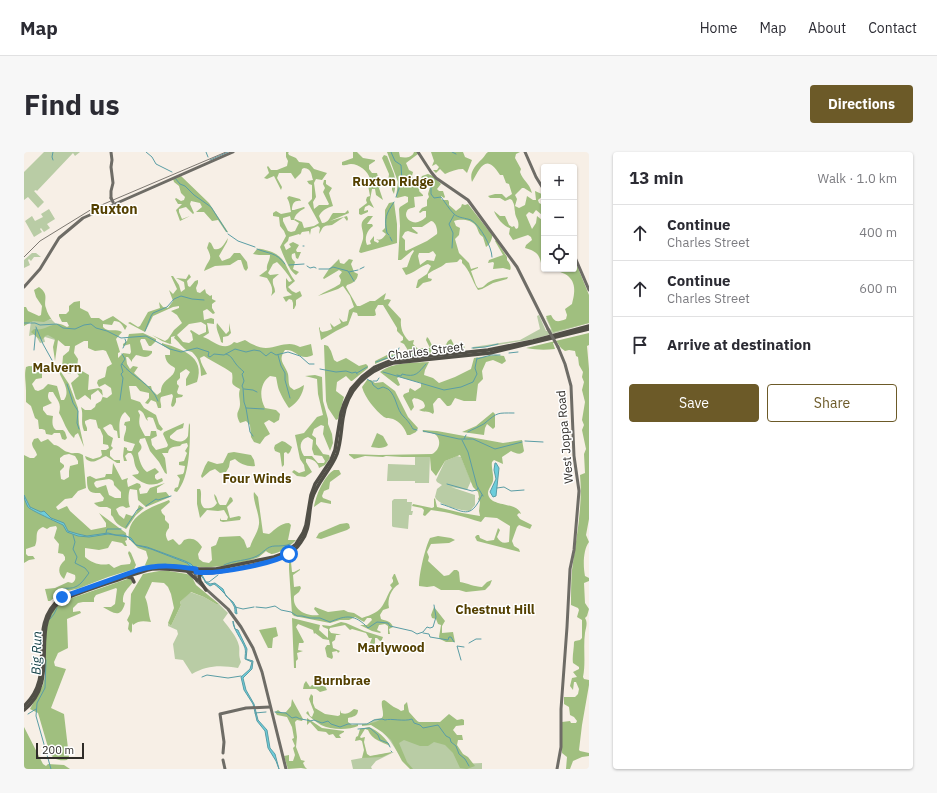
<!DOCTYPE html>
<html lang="en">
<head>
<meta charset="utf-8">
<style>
  body { margin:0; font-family:"IBM Plex Sans",sans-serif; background:#f7f7f7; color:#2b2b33 }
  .controls { position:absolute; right:12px; top:12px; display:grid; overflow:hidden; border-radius:4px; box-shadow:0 1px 3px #0004 }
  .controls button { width:36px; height:36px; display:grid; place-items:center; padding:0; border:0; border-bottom:1px solid #e1e1e2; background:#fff; color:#2b2b33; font:20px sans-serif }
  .scale { position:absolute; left:12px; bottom:10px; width:48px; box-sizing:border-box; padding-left:4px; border:2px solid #2f2c28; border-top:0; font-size:11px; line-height:14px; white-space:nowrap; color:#2f2c28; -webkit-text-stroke:3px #fff; paint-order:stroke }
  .stop { position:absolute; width:12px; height:12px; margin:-9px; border:3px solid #1a73e8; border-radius:50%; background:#fff }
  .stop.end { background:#1a73e8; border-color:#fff; box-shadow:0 1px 4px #0008 }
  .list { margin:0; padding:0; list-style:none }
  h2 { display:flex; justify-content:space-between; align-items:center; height:52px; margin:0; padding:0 16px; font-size:17px }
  h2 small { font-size:13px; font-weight:400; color:#7c7c81 }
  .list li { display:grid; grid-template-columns:26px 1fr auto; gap:12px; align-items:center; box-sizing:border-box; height:56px; padding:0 16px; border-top:1px solid #e1e1e2 }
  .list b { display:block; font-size:15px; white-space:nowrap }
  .list p { margin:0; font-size:13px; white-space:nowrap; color:#7c7c81 }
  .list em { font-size:13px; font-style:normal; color:#7c7c81 }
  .actions { display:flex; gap:8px; padding:12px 16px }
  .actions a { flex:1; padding:9px 0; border:1px solid #6c5a28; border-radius:4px; text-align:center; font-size:14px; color:#6c5a28 }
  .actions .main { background:#6c5a28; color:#fff }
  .icon { flex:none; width:22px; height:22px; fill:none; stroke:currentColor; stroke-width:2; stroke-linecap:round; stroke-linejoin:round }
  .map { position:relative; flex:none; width:565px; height:617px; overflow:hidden; border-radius:4px }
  header { display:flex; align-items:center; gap:24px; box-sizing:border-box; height:56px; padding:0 20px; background:#fff; border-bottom:1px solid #e1e1e2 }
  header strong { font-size:19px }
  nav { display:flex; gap:22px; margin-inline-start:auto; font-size:14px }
  .intro { display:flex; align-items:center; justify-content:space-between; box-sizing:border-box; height:96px; padding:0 24px }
  h1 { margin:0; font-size:28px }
  .button { padding:10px 18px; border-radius:4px; background:#6c5a28; color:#fff; font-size:14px; font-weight:700 }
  main { display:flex; gap:24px; padding:0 24px }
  aside { flex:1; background:#fff; border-radius:4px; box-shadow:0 1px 3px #0004 }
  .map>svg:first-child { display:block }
</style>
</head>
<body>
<header>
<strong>Map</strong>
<nav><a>Home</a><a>Map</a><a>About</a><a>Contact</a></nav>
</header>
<div class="intro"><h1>Find us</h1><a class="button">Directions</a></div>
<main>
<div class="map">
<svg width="565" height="617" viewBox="0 0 565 617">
  <rect width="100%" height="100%" fill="#f7efe6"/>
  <g fill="#b9cca5">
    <polygon points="20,0 56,0 51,4 49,1 13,39 12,38 10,39 20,50 14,56 4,45 0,48 0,20"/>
    <polygon points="25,57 31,67 23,72 26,76 20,80 17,76 16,77 18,80 10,85 1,69 8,64 11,69 19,65 17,62"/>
    <polygon points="8,101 12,101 17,105 10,105 7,109 5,107 4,108 6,113 0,116 0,108"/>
    <polygon points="515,163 522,179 527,177 522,166 524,165 532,174 565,165 565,171 510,187 449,197 449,195 496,188 516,177 513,164"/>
    <polygon points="21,166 28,168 32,172 31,188 21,185 20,186 21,190 16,191 11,182 5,184 7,169"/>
    <path d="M433,304L437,305L447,329L443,338L427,335L451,343V353L446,359C437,359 414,353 411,345L413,337L418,333L413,330L412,328L421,309Z"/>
    <polygon points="391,305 406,305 405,331 391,331 391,329 363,329 364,312 391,313"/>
    <polygon points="370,347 383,347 383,350 388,350 387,359 389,359 388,363 385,363 384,377 369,375 368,374 368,349"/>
    <path d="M166,440L180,445L192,452H195L204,461L199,468C204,475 213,484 215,494C216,499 214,503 217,510L214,516C197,513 183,513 168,522L159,508L151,507L149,492L154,482L153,478L144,474V471L147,474L157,453L156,450Z"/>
    <path d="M364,565L387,566L420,582L436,612L458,611V617H387C372,604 367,581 348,573L346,570L351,567Z"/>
    <polygon points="370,600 352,609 347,615 348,617 329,617 327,608"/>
  </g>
  <g fill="#a0bf7f" fill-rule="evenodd">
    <path d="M262,0H265L264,1L265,3L272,6L275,10L285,11L290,17L303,21L298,28L292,27L290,31L292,45L289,50L290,57L295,53H304L305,52L299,40L301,36L299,32L300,28H302V32L308,36L305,41L309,54C303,56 298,58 295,64L298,71C305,71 306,64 309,61H321L324,58L325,61L306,69L323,64L324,67L323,69L320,65L308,73C297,74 300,75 295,82L296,76L294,74L287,77L286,83L285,79L278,80L276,83L275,82L265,85L264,89L260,93L262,98L267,95L265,92L269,90L275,93L272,98L273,100H277L274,107L272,106L271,101L268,102C267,106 268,107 271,110L269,117L275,120L272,123C265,119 259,102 256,95L262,84L260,79L256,74L255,65L249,64V61L252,59L257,62L267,60C266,55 266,51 263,46L265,44L276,47L277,49C271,48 268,51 268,58H270L280,55L281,56C276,59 271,62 270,68H267L266,64L259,66V69L264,79L267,80L271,79L275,71L270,68L271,67L278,70L280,76L290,74L295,71L284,51L288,47V33L285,32L283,29L289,28C287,22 288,17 280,16L278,17L277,21L271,27L267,21H255L253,26L258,35L257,38L250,24L243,27L240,26L245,21L243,15L244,14L247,18H253L263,14L264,9L262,5Z"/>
    <path d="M329,0H333L339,6L351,8V9L345,13V17L348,21H353L354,25L360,30H364L365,22L358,6L360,3L363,4L370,22L372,31L370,42L368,38V29C363,32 359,32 355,36L359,48L352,43L351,37H348L346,48L350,56L345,53L341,55L340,59L344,58V60L337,63L335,62V57L343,51L342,48L343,45L346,44L344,33L346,27C344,19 335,12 327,12C323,12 322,14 318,13V10L329,6Z"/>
    <path d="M363,0H375L376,5C381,6 388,6 390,0H393L394,2L382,11L385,18L389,20L388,24L389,28L397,26L398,24L404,22L409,24L417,32L413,37L415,39H419L421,45L420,46L417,44V47L419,48H424L425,50V53L432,59L437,55L438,52L441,53L444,52L468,83C469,86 465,94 462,95L459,85C454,82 455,79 452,74C447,67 436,67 430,69L432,74L436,76L435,83L431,87L435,101L445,111L447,117L454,115V116L447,119L452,133L454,136C460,136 460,133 465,130C470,127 478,126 484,125L483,127L469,131L458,137L454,138C448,129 446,118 438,111V108L436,107L433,110L422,111C415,117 412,116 404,122V126L408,127L407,129L399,131L394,136H392L394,128L403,122L407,114L404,112C397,114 390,121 382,123L378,116L383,115L387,104L390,99L389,98L377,108H374L376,74L375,57L376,55L384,50V45L381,44L373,46L372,45L374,30ZM400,30L406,35L404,42L405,45L403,48V54L398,56L395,60L396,61L399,59H402V65C400,67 397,69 394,70C388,72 379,66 383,59C384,56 389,56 391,55L390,45L399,44V43L395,39L398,31ZM407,69C411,69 414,77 413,82L403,89L382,99L381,98V88L378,85L381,80L384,79L393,82L394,81L388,76V75H398ZM409,99L412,103L410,109L403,108L396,113L394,104L395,101H405Z"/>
    <path d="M407,0H439L441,5L448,8L443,21L439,17C433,17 427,19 421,22L416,17L412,21L409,18H413L415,15L412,12L408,14L410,9Z"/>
    <path d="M464,0H496L492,2L491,6L497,17L496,20C499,29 505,30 508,41L500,36H498L491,43L493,47L491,54L495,56L501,53L503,44L509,48H512L511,39L520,43L514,48L515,51L519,53L518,63L512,58L509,62L505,60L502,63L508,77L512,71L513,64L518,68L520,73V110L517,111C515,101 511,99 501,96L502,93L508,88L507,85L504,83L489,88L485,82L486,76C480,75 472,65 470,59L476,64H481L485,73L488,75L490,74L492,77L494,76C496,68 491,66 491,60C490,54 491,54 488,48L486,47L481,49L476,46H466L464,44L471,42H478L482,46L488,42L485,32L482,31L479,23H476C462,0 456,16 448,30C445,20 451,14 458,7C461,4 461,2 464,0Z"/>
    <polygon points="157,24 185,51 204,80 202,80 194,68 188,69 180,60 172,60 178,55 176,51 167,49 166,52 170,61 169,62 162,55 155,57 155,60 158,67 166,64 156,69 152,58 158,52 154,52 151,47 152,46 157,49 160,48 161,45 157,41 155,34 150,30 149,27"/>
    <path d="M370,50L373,72V91L337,101L335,100C336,95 338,91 339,87C341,77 332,72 344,64H349L343,72H348L349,74C343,78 340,86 343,93L347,92L346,89L350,84V89L354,91L355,89L352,87C357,89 359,86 362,82L358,79L361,76V58L365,51Z"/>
    <path d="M204,86L203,90L195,104L198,109L206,106L210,101H216L223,110L224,116L222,119L220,117L217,108H214L206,113L191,114L180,119C184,107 190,109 183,96L185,90L187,91L190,97C197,99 200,92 204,86Z"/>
    <path d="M472,88L483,105V108C485,110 488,115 486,118L479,116L469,117L470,111L469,110L464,111L465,108L479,103L471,89Z"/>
    <path d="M233,97C237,96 240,98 245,99C263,105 261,116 271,129L264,135L268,139L272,141L276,139L278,144L272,148V153L270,157H269V151L268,148L265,147L262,150L259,145L268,143L263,139L262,135V126L265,130L268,129C264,122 259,116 253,110L249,112L244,121L246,123L255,122L249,127C248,134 251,134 251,140L247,144C250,137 247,132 243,126L235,124L243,118C242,112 246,109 246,103H235L229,102Z"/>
    <path d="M550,106L565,143V171L529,180L522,164L527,163C531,171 534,170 542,167L543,163L541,157L548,152C551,141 553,129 541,122C537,120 533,119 529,117H550Z"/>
    <path d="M315,107L316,111L320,112L325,107L329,108L327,112L330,120L334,122C333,129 329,131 323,133L322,135L333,154H336L346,149H351L362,141L360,148L364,147L367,148L364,153L377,167C376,176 379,183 385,189L390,188L389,192L393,196H406L402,188L403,185C407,188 407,195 412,198L420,196L424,189L427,187L431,195L437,196L440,193L441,198L377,204L365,206L351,212V209L363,203L383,201L385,200L380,192L376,190L379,188V185L373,179V176L359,153H354L351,158L352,163L350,164H334L333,161L329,160L324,173L312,179L297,188L295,176L296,175V178L298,180L303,179L308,177L306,171L310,175L317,171L315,166L319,170L323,169L325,158L330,155L326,144L319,134L314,137L294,144C301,139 309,137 316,132L317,128L315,124L318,120L315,118L300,127L299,126L305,117Z"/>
    <path d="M165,122L167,125L163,129L164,134L166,135L171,129L174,128V131L172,136L173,140L176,141L181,137L182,141L186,144L188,143V147L192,149L188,152V156L191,161L189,162L183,157L179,159L180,168L187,166L190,167V172L183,171L185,181L179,185C189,188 200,201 210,190L213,191L221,188C227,192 235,196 242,196C255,195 265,188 276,195L287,192L289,203C275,210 273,197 261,198C253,209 261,212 264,222C265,227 264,231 266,235L270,238L275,236L280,233C279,243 273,251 265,256C262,252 255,240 254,235C253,231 253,229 252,225L246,224C236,231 235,245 241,256L252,258L256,262L255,268L250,271L245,268L240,271L246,282L241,285L236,292L230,290L227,285L226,273L222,269L216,271C210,260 216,260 216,252C216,246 214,243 216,237C204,231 210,231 208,221C199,214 189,210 180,204L176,206C177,212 180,216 183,222L177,224C177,215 175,206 168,200C166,199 163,199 161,197C158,195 154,189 150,186L151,184L147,185V191H148L146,192L138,189L128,183L141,189L144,187L150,178L158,171L153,163L147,159L155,156V154L149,155L129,164L121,180L104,171L106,170L114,175L116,174L124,160L136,156L135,150L139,155L144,156L149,149L145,138L149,142L153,137L147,124H149L155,133L157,140L161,137L160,130L152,126L162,127ZM177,170L182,173V180L175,183L167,178L166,179L168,182L169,188L165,191L159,190L153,183L165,172Z"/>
    <path d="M15,135C26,143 19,148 22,156C23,161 26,165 28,168L26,167L20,170L9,169L0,174V155H2L4,159L15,164L17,163L18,154L12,145L10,138Z"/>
    <path d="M56,149V156L64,160L67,166H75L79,169L89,164L103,174L101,178C98,173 97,169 90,169L88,173L79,172V175C84,181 91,176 98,180L92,187L96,200L94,201V206L99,201L106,202L107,200L106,192L99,194V192L103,189L105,182L119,181L132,187V189L127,194H125L121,187H117L116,189L119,198L128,199V201C122,208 119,204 112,203L108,208V210L104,205H102L103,212L106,217L109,214L114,215L110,221L124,234H127L128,238L133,243L137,240C137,226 151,227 151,216C145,212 142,211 141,203H146V198L138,193V191C157,197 182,204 173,230L162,234V227L166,220L162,217L156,221V226L153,229V232L155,234L153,240L154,242L159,243L158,245L152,246V250L150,254L148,255L147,253L149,244L148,242L137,245C135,249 138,252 137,256H134L132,250L127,248L124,252L121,251L125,246V241L116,239L112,234H105L107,247L116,250L120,256L132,263L135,272L139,277L137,279L133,277L129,266L125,265L123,266L124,269L122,267C120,263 120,260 115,258L114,259L116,263C114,274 116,274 121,284H126L127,279H132L133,284L127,287L128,293L132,298L143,295L144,293L139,282L140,280L160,271L159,276L153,278L146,284V286C152,290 160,292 164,284L165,271L166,273C166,292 166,325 153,340L150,339L151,336L154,335L156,327L153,323L159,322L160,320L161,314L155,313V310L160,309L163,301L161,299L164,294L163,291L158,292L156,294C151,295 145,294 144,301H138L141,306L143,322L141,321L135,310L126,299L121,286L116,287L115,290C119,295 118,297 114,301C115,308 118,317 123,320L131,316L135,320L131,323V326L133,328L138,326L139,329C128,336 118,332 108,323L114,322L115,320C108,312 112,307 107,301H104L101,304L103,309H100L99,304L100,295L103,296V298L105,299H108L111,292L100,289C99,283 103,280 102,274L100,273L101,270L106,269V266L101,260C93,266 96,278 96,286H94L93,279L90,278L88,273L86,272L79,276L84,283L89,286L87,294L89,296L86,299V304L90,308H96V311H93L82,304C74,307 70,313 62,307L61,304L69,307L76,305L78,303L77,298H82L85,296L84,293L79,292V284L76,277L74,276L72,268L66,267L61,269V271L63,276V279H60C56,269 60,263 57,255L61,258H67L71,255L72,252L77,249L79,244L74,238L67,243V248L61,243L54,248L52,247L47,231L55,224L52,220L50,219L46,222L41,220L38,216L39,204L45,199L46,194H41L34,188L31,209L29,195L31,187L24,183L21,184L18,188L14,186L7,180L10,177C19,179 25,173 33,172C37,171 40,174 43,175L45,174L43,170H38L35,164V162H42L45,159V154L50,150ZM60,189H64V196L71,199L79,198L82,199L88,212L83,215L81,225L74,228L73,231L75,235L81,232L87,236L88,242L83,246L79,245L78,238L75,236L64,238L65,223L53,216L54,207L50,201L51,194Z"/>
    <path d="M193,171L202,182L205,179V171L207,181L204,184L199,185V191L197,190C196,183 191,177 193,171Z"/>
    <path d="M565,181V193L563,194L565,217V367L562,383L565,390C559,398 559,414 561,424L565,426V429L560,431L561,451L565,457L563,464L561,466C564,471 562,475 561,481C559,496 562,510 559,525L560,527L565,528V533L558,573L555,598L556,599L565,601V604L558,605L549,609L546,617H542L543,605L538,601V570L546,569L547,571H552L553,569L550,565L546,563L545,555L540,552V545H551L554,542L555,537L552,530H550L549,538L546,534L548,526L553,525L549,520L555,517V515L549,511C548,505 550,497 550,490L551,489L556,488L558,486V468L553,465L555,458L554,456L547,453C547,441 547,430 548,418C552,386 559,355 556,323L561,321L560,302L562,297L558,278L560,273L558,268L561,250L558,238L560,230L558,225L559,220L555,213L554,205L552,204L551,199L545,198L541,199L537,196L533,190L529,191L531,197C521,198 513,198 502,196Z"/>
    <polygon points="300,193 301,193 304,194 307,199 310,208 313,210 322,206 335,214 342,212 344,214 344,216 328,229 327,229 322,224 313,230 312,239 320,245 314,267 312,268 304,256 302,249"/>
    <path d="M472,203L480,204L482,209L478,212L469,208L462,210L458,219L459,227L454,232L452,249H440L431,246L427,253L425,254H423L416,246H414L409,252L410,260L409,262C403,258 400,261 395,258L400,256L401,254C400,248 395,247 390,246L388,248L390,255L387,259L379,244L380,242L385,240V238L386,236L391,239L397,235V231L375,225L373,226L376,233L374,234L356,220C369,210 389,211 405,210L401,218L400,223L409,226L415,231L431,225L447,217L450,206Z"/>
    <path d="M5,214L21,215L18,220V226L12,227L8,232L11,238L14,239L19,237L24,232L33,234L37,248H40C47,239 38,228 35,220V217L45,232L54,256L55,272L60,295L54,281L51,283L50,286C42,279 40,269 35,261C38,251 33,248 29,240H25C23,244 24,248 28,251L19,255V258L23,263L29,264C28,270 28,275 32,278H39L41,280L43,286L41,288L38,287L36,281H30L28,283L22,282L21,278L18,277H15L14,268L11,266L7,254L2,250C2,246 2,243 2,239C2,230 0,223 2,215Z"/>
    <path d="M281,224L291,223L298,225L299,249L304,267V272L308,282L309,291L306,299L299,282L300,274L297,273L290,277L288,283L292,286V292L299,302L305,303L306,306L301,313L295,316C294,310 287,306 282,307V310L288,320L281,325L273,324L268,320L270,318L275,321L281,319L280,313L276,307L271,283L280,281L293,265L299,263L294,242L293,227ZM284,285L289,288L288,297L290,303L298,304L301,309L300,311H294L288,304H280C275,296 275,288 284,285Z"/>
    <path d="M343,228H347L351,231L359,230L371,239L384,265L394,276L392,280L386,283H383C381,276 376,270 369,267C366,266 363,267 360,265C351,258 341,246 338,235Z"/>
    <polygon points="469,260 471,262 471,275 469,277 463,272 461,276 460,283 438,280 452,274"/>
    <path d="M399,278L413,279L479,291L498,288L500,299C497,304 491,301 487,299L478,305L479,312L470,308L468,310C467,316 470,323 469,329C468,333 464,337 464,341C465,356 493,349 497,362L495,361L493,363L496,367L508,373L506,377L495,373L493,375L488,389L490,394L495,397L496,400L453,389L451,385L453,383H455L456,386L463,389L470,388L474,376L476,378L473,385C476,390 479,392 485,390L486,374L473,366L461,365L457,370C440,365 425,360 407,358L401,364L399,363L400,358L398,356L388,354L389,352L408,356L410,355V347L411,346L413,355L438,361L456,364L455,359L456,350L454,347L455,345L454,340L449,335L436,303L421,309L412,324L407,318L406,305H378L362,304L359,305L341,304L330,307L325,303V302L355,303L408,302C415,299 418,289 412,283C409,280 403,281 399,280Z"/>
    <path d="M353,281L359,284L364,293C360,297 352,296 347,295Z"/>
    <path d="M14,286L17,290L24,287L30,293C36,293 38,299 44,300C50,303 52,299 59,303L62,336L54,339L48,346L41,347L32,355L34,358L43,354L46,359L67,378L82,375V371L75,361L102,381L103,388L101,389L103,394H101L98,391L88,389L84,396L75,398L61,396V405C68,411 76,414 85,412L90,416L97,413L106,412L107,409L104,401L105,399L107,401L112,413L110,417L84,425L53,437L42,439L34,443L26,449H24L21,437L31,436L44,430L48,431C51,429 52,427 51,423L43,420L40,427C33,421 34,414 41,408V405L39,402L34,401L35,392L30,386L33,376L32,374L26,375L23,377L19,375C9,379 15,386 11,394L2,397V402L4,404H9L11,407L5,408L0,411V303L6,306H10L13,303C12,298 8,296 8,291L10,287ZM45,302L51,304L54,309V312L46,314L45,319V325L40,328L37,327L36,319L40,315V313L36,310V306L40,303Z"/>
    <polygon points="258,289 261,290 268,295 266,300 264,302 262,300 260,301 260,313 258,315 256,301 251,299 250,296 251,293"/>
    <path d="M210,300L227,303L230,308L231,314C224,315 216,312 211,307L206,309L205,315L202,320L196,321L191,317L186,319L178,326L177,324L181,314L184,309L193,312L199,311L204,301Z"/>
    <path d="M89,311L98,328L104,326L103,329L104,335L113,331L116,332L117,335L115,337L116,342L123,341L126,336L141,331L133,336V341L142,340L146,345L122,355L114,348L113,338L106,337C104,341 104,351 106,355L102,356C99,353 96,354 92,357L95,363L100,367L102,362L108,364L112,361L115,353L120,356L112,363L103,376L102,377C96,374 91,371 89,365L87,363V357L83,355C76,355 75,356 70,351L79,349L80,346L76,341C63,342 63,336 63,325L66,324L72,327L81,325L82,322H88ZM85,327C89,328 90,329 90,333L97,340V346H91L85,343L82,333L73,336L71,334L70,331L72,329Z"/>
    <path d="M310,318H315L317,322L306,330L305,337L300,339L298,344L299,346L307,349V352L297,350L290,355C292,343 300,324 310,318Z"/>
    <path d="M176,337C179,343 174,350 180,356C185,357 190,356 193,351L191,347L190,342C194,345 193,350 196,353H202L206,345L208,346L209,349L203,355L206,366L215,364L217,365L216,368L199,370L196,369V366L197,368H203L204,365L200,358L194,359L183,358L176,366L173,352V337Z"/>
    <path d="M230,340L234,345L239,381L245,382C251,378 256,371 265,371L267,373L264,388H272C268,393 254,402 248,402C247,402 243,400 242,399C240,401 237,403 235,405C221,411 192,416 178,415C159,415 141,410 122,414L121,413L124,406L122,399L114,396L106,388H105C101,364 127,355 145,348L146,350L137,358L138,361L141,364V368L145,372V376C141,381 141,383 144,389L149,387L155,393L157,392L160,388C169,385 173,388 178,395L174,402L175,407L179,410L185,411L188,408L187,395L192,393L195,385L216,384L220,388L223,396L226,395C228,387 234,381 235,372C236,363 228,347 230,340Z"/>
    <polygon points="323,371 325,372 326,376 323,378 297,387 292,386 295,381 316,372"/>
    <path d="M414,384L427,386L431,388L425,391L407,392L403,400L405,405L404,409L420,424L425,423L430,418H433L435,420L436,430C443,431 451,435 458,435L463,430L468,428L466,433L461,438L442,440L435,438H417L410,434L403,435L395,434C395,422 401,396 406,386Z"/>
    <path d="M268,405H270L267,410L268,420H270L276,417V418L269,423L270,435L276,434L277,436L275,440L270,444C268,458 283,465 295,463L290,457L291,455L304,460L320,458L324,460L330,461L338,466C347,463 356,460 360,451C363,446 364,441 368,436L366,433L369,430V428L368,426L370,422H371L375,432C367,437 363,447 365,456L359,458L356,463L357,467C362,469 367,469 369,475L365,477L366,482H364V474L361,472L355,473L353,478L357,480L356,481L348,479L336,473H343L348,468L347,466H343L340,470L331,465L325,468H316L306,471L270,464L268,462L265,417V411Z"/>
    <path d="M135,419H145L163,422L168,425L172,433L195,452H192L180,445L167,440L156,450L157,453L147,474L144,471L150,456L147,442L144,435L140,431L128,430L121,445C125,454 124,462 127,470C120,469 115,468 109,473L108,471V479L107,481L104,477L105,471L103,468L106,462L107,442L119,422Z"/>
    <path d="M106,426L109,430C104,437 98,440 99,450L101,451C97,467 89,461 79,455H87L91,452L93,437L92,436L72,443L70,446V450H59L54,451L49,456V460L56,459L57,461L43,467L44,496L34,501L30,510L31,514L42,517L27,556L40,562L45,605L43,608C36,609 31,608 26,602L14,561L6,557L19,533L21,524L20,495L24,464L35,452L42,448Z"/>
    <polygon points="410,455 421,469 418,474 418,481 429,480 431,490 422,490 416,487 415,485 417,473 414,472 412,467 408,466 407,463"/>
    <polygon points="268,466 296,473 295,478 304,486 304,477 299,475 298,473 306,474 317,470 322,471 340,479 359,485 357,490 353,486 351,486 351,491 349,493 346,491 348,486 345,486 342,481 328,477 326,478 321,473 306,476 305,478 307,481 314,482 317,483 312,483 311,488 308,490 309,496 316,499 314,501 313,499 308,500 309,505 308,507 303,505 301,496 303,493 306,493 305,488 299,487 291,481 290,482 289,478 274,472 272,475 280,490 279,491 275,491 274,498 279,499 273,501 274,507 272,509 272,516 270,516"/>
    <polygon points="252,475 254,484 249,486 248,496 244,496 235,478"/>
    <polygon points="282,529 286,535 288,533 293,534 301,534 303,538 296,540 292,537 279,537 280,532"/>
    <path d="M287,542L289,544V551L291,556L301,562L314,564L316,563V558L317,561C324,563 326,560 330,557L334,558C334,564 329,565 324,566V570L328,573L334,572V574C325,578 307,578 297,573C292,570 286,565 282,561L284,559L286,564L288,565L290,560L285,547Z"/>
    <polygon points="268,547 279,567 278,569 273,568 271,570 273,585 272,595 277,608 281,609 279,611 281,615 283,617 277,616 264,617 260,604 265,603 265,609 269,609 271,603 269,596 271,594 268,587 270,586 268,575 263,565 253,563 251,560 254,558 258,561 262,560 267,554"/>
    <path d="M360,548C363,549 364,551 367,553C370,556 374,556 377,559L380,558V553L383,550L385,560L394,570H416L425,562L433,568L438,567L440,568V573L432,574L429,578L433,583H438L439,588H434L433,593L439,602L444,605L451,614L443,617L436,616L429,601L421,593L410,590L404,594H396L380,588L375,591L383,610L389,617H386L378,609L367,588L358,580L347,573L338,574V572C343,572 360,570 359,562C359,557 357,554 358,549Z"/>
    <polygon points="283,566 298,576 320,579 320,580 315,583 317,586 312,586 309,582 305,583 302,580 294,579 286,570 283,573"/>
    <polygon points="0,575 19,612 22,614 24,612 40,613 46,617 0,617"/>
    <path d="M345,575C353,578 363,587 366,594C358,590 348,588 344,578L341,577L336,585L337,586L341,585L340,590L343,602L346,604L368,600L367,601L358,605L338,606L340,598L338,589L336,588L331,589L332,585L334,584L336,577Z"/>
  </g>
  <g fill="#6dcddb" stroke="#5a9da5">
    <polygon points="472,311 475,316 472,344 469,345 466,340 472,327 470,318 471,311"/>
    <path d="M0,343L6,355L17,360L20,359L27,366L40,371L44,379L54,382L63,384L84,381L92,383H100L107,386L112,393L123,395L161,409L167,412L178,423L182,430L186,432L191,431L199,437L202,444L209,450L212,455L213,462L211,461C211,460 211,455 210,454C208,449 195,435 190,432L186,434L182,431L179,426L163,411L127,397L112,393L104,385L84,382L65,385L54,384L43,380L39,373C35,371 6,358 4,355C2,351 0,347 0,343Z"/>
    <path d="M209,469L211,477L214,478L223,497L222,507L229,509L228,517L219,526L222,538L230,552L234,568L243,578L246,596L251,602L255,617L252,609L244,596L241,579L233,569L229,552L220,538L217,525L226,517L228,510L221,507C221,503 222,500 221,496C218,488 208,475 209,469Z"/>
  </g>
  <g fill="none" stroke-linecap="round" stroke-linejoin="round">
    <g stroke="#5a9da5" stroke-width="1">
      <polyline points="29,0 28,5 29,8"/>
      <polyline points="122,0 128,5 132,12 148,20"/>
      <polyline points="182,0 184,5"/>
      <polyline points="367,0 371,9 377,13 378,30"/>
      <polyline points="428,0 432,2"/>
      <polyline points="186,8 204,0"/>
      <polyline points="151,26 156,32 161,34 170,43 187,55 203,80"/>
      <path d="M378,26L383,32H395L399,29H402L407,33V42L410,46L417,45C421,50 425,57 430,62C434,66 442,66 447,68C456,73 468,95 468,105"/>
      <polyline points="372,45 377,31"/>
      <polyline points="204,82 214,89 231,95"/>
      <path d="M365,83L363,81C360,66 362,62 370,50"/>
      <polyline points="366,85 368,89"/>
      <polyline points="279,94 280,94"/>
      <polyline points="428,96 429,81 425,72 430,63"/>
      <path d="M233,97C245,102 252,100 261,112"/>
      <polyline points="265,113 280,112"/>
      <polyline points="283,114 286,116 290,115 292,116"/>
      <polyline points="295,117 305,117 309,115 324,119 330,129"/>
      <polyline points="336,117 340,115"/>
      <polyline points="325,120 334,118"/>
      <polyline points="0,171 11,171 16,173 33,172 39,176 51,177 60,173 67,172 72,176 83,179 97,186 122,184 146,197 157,200 173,196 185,200 184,204 186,205 190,202 200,203 211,197 222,200 230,198 236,199 242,204 247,200 252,203 264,200 276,204 285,212 290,212"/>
      <polyline points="12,175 19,192 29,210"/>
      <polyline points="121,179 127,164 129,161 143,155 150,147 157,144 168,147 180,148"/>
      <polyline points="99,196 102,190 101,187"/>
      <polyline points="448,196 461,195 474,192"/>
      <polyline points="10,198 12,177"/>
      <polyline points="485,201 494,200"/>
      <path d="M202,202C208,204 208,207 212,212C213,214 217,217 220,220L218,222L220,229L218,234L219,236L220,250L222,256L226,280L229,284"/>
      <polyline points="254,203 257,214 261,221 261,228 266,246"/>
      <polyline points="372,203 375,196"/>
      <polyline points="453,207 467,203 476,203"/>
      <polyline points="352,210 372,203 403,203"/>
      <path d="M98,212C108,225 128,232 134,249"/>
      <polyline points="296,217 312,220 322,219 328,221 332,220 333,222"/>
      <polyline points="359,220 420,238 437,235 449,230 453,222 451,216 453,206"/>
      <polyline points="333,221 343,215"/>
      <path d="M373,223L377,224L378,222C392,226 394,221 402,212"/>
      <path d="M343,227L348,230L349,233L354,237L359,235C359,235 364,237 364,237C373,244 372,258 380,265C385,270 386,272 389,277L393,278"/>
      <polyline points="349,229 353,229 355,226"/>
      <polyline points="43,232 49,251 54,259 53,271 55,277"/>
      <polyline points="220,237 229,238 233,240"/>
      <polyline points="96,248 99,226 97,222 99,220 97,213 101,207 98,202"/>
      <polyline points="222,256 240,257"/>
      <polyline points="399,279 435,287 449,287 471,297 498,290"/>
      <path d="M444,280C447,278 459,273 461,271C474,260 473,261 490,261"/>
      <polyline points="440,287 442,283"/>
      <polyline points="438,288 444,300 453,334 459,344"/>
      <polyline points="501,289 519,290"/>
      <polyline points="423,332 448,339 453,338 454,336"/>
      <polyline points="473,336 480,335 487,339 500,338"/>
      <path d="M417,352C440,359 446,369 458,343"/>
      <polyline points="122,354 132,347 134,348 147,344"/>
      <polyline points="102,375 113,358 117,356"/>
      <polyline points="82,381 83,377 97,377"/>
      <path d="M200,413C210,408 223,409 233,404C239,401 243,394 251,394C256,394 262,394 266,392"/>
      <polyline points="181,430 185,430 194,423"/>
      <path d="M32,444C35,433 44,438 51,435C57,433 61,426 65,421L61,416L51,411L53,405L49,397L51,390L49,383"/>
      <polyline points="211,455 219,457 230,455"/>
      <path d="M232,455L242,456L251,454L257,458L267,460L273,464H278L286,466H296L306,470C322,463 331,462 344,476L353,470L364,471L366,474L388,479L393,482L399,480L403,475L406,476L409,475L412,465L410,453"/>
      <polyline points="26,467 30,462 33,456"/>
      <polyline points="399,481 405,482 406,485 424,488 425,485 427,485 430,490"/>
      <polyline points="445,491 452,487 457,487"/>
      <polyline points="22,508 21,536 13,551 12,564 27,617"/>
      <polyline points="437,508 433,494 440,495"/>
      <polyline points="178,525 183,523 204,526 217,524"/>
      <path d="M251,560L262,561L268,566L272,565C277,568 281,567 286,569L290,568L298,571L304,569L307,572L316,575L324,572H343L350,568L358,567L361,568C367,566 380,570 388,567L390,571L396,573L399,576L414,573L422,584L426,586L427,590L432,594L435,602L441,607L445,614"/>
      <polyline points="231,561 242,560"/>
      <polyline points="4,562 12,557"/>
      <polyline points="334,577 346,576 354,583 356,588 364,591 366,595"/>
      <polyline points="367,599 368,600"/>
    </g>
    <g stroke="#6e6c66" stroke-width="3">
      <polyline points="87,0 88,8 87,15 89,31 87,39 87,46"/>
      <polyline points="394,0 407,20 412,26 444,48 482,100 493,115 524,177"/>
      <polyline points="501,0 512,25 520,38"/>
      <polyline points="550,103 565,138"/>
      <polyline points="0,135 16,117 35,86 59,66 209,0"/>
      <polyline points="172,419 171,423 173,429 204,457 217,475 229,496 238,520 262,617"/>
      <polyline points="199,601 200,590 196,562 222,556 246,555"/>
      <polyline points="199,608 201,617"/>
      <polyline points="533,617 537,595 537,557 543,475 546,417 550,398 555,339 550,304 547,234 541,212 534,195"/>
    </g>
    <g stroke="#514f47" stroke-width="3.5">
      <polyline points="164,420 173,428"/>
      <polyline points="178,421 175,424 176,429 182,438"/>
      <polyline points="104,425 108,426 110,430"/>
      <path d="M0,554C35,523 0,475 37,446L122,416L147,414L175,417H192L250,405L261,401L272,392L279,381L282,373L287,343L291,332L307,308L311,298L317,261L320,252L327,237L338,225L351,215L368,208L464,198L509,189L565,174"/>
      <path d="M0,558C40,527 0,468 42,446C57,440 72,435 87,430C101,426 114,420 128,417C145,415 162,420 179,421C196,422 213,416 229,413C240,410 252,409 261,404C268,401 273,396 277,390C287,377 284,361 288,347C293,330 307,318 313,302C317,290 317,278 319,266C323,238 342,219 369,211L466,201L565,177"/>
    </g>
    <polyline stroke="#7d7872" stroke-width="1" points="0,105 16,89 68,57 202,0"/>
    <g stroke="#6e6c66" stroke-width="3">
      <polyline points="87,46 89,50"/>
      <polyline points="524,177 534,195"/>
    </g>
  </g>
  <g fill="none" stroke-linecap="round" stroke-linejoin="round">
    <path stroke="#1a73e8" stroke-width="5" d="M38,445L114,418C134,412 152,414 172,417V420C191,423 248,412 265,402"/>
  </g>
  <g text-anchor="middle" stroke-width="3" stroke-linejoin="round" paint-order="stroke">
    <g font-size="12" fill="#2f2c28" stroke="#fff">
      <text transform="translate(402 199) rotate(-7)" y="4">Charles Street</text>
      <text transform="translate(541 285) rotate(-95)" y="4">West Joppa Road</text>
    </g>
    <g font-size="13" font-weight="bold" fill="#544000" stroke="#fff">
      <text x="369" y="34">Ruxton Ridge</text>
      <text x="33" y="220">Malvern</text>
      <text x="233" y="331">Four Winds</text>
      <text x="471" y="462">Chestnut Hill</text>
      <text x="367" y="500">Marlywood</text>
      <text x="318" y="533">Burnbrae</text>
    </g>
    <g font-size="13" font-style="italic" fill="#113f45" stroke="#fff">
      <text transform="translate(12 501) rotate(-89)" y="5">Big Run</text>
    </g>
    <g font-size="14" font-weight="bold" fill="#544000" stroke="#fff">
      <text x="90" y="62">Ruxton</text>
    </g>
  </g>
</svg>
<div class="controls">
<button>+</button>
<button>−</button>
<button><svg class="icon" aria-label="locate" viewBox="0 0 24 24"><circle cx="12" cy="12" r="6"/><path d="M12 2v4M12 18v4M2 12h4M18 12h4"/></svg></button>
</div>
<div class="scale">200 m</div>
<div class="stop" style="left:265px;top:402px"></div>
<div class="stop end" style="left:38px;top:445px"></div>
</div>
<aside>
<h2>13 min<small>Walk · 1.0 km</small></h2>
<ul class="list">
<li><svg class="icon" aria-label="ahead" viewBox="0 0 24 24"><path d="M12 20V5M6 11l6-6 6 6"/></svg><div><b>Continue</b><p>Charles Street</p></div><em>400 m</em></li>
<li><svg class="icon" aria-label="ahead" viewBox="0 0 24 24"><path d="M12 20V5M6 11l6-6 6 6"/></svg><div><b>Continue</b><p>Charles Street</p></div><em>600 m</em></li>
<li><svg class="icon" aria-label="arrive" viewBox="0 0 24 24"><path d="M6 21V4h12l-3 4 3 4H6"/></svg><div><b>Arrive at destination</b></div></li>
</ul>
<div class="actions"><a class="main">Save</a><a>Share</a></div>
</aside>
</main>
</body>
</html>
